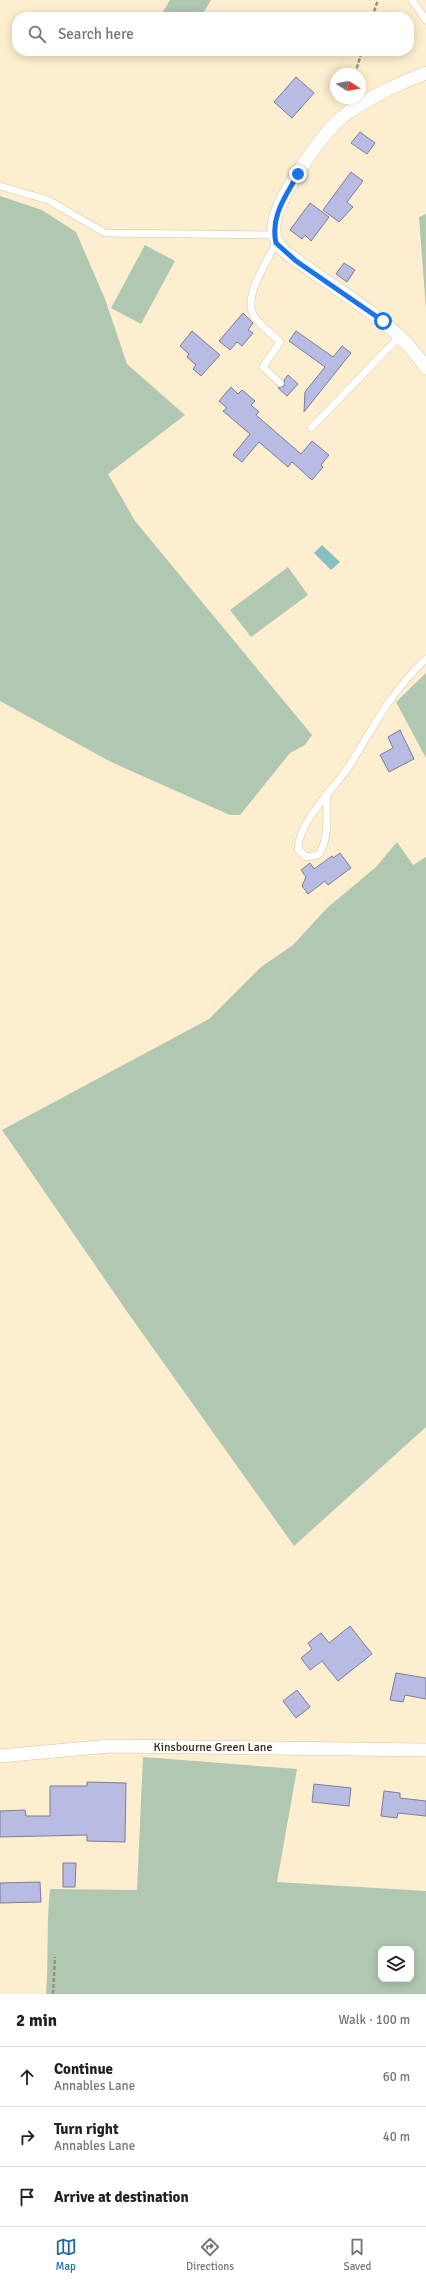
<!DOCTYPE html>
<html lang="en">
<head>
<meta charset="utf-8">
<style>
  body { margin:0; font-family:Signika,sans-serif; background:#f2f2f2; color:#202124 }
  .controls { position:absolute; right:12px; bottom:12px; display:grid; overflow:hidden; border-radius:8px; box-shadow:0 2px 10px #0003 }
  .controls button { width:36px; height:36px; display:grid; place-items:center; padding:0; border:0; border-bottom:1px solid #e0e0e0; background:#fff; color:#202124; font:20px sans-serif }
  .compass { position:absolute; left:330px; top:68px; width:36px; height:36px; border-radius:50%; background:#fff; box-shadow:0 2px 10px #0003; rotate:101deg }
  .stop { position:absolute; width:12px; height:12px; margin:-9px; border:3px solid #1a73e8; border-radius:50%; background:#fff }
  .stop.end { background:#1a73e8; border-color:#fff; box-shadow:0 1px 4px #0008 }
  .list { margin:0; padding:0; list-style:none }
  h2 { display:flex; justify-content:space-between; align-items:center; height:52px; margin:0; padding:0 16px; font-size:17px }
  h2 small { font-size:13px; font-weight:400; color:#757577 }
  .list li { display:grid; grid-template-columns:26px 1fr auto; gap:12px; align-items:center; box-sizing:border-box; height:60px; padding:0 16px; border-top:1px solid #e0e0e0 }
  .list b { display:block; font-size:15px; white-space:nowrap }
  .list p { margin:0; font-size:13px; white-space:nowrap; color:#757577 }
  .list em { font-size:13px; font-style:normal; color:#757577 }
  .icon { flex:none; width:22px; height:22px; fill:none; stroke:currentColor; stroke-width:2; stroke-linecap:round; stroke-linejoin:round }
  .map { position:relative; flex:none; width:426px; height:1994px; overflow:hidden }
  .search { position:absolute; background:#fff; box-shadow:0 2px 10px #0003; left:12px; right:12px; top:12px; height:44px; display:flex; align-items:center; gap:10px; box-sizing:border-box; padding:0 14px; border-radius:16px; color:#757577; font-size:15px }
  .sheet { height:232px; background:#fff }
  nav { display:flex; justify-content:space-around; align-items:center; box-sizing:border-box; height:56px; border-top:1px solid #e0e0e0; background:#fff; font-size:11px; color:#757577 }
  nav a { display:grid; justify-items:center; gap:2px }
  nav .on { color:#1b6c9d }
  .map>svg:first-child { display:block }
</style>
</head>
<body>
<div class="map">
<svg width="426" height="1994" viewBox="0 0 426 1994">
  <rect width="100%" height="100%" fill="#fceece"/>
  <g fill="#b0c7b2" fill-rule="evenodd">
    <polygon points="170,0 211,0 201,17 160,17"/>
    <polygon points="0,196 42,210 76,232 105,299 127,364 185,415 108,474 135,521 312,735 305,745 290,753 240,815 230,815 111,762 0,701"/>
    <polygon points="426,214 426,309 419,217"/>
    <polygon points="145,245 175,261 141,324 111,308"/>
    <polygon points="288,567 308,595 251,637 230,610"/>
    <polygon points="426,673 426,758 396,702"/>
    <polygon points="397,842 413,865 426,857 426,1427 294,1546 128,1313 2,1130 209,1019 261,967 293,945 327,908 376,867"/>
    <path d="M143,1757L297,1769L277,1882L426,1891V1994H46C49,1959 46,1924 50,1889L137,1890ZM381,1949H411V1979H381Z"/>
  </g>
  <polygon fill="#89bec1" points="322,545 340,562 331,570 314,553"/>
  <g fill="#b8bbe2" stroke="#7b7d9a">
    <polygon points="296,77 314,93 292,118 274,102"/>
    <polygon points="360,132 375,143 367,154 351,143"/>
    <polygon points="351,172 363,181 347,202 353,207 339,222 323,210"/>
    <polygon points="310,203 329,217 311,241 305,235 302,239 290,230"/>
    <polygon points="344,263 355,270 347,282 336,274"/>
    <polygon points="243,313 253,323 248,330 253,333 242,346 237,342 230,350 219,341"/>
    <polygon points="192,331 220,355 201,376 193,369 196,365 187,357 189,354 180,346"/>
    <polygon points="296,331 333,357 342,346 351,353 304,412 305,392 325,367 289,341"/>
    <polygon points="288,375 298,384 287,396 278,388 284,386 284,380"/>
    <polygon points="231,387 238,394 242,390 255,401 251,405 259,412 256,415 301,454 312,441 329,455 321,465 323,467 312,480 292,462 288,467 259,442 242,462 233,455 250,434 223,411 227,408 219,401"/>
    <polygon points="400,730 414,759 389,772 380,755 393,748 388,737"/>
    <polygon points="340,853 351,868 328,885 325,881 308,894 302,886 306,877 301,870 310,863 314,869 332,856 333,858"/>
    <polygon points="350,1626 372,1654 338,1681 322,1661 310,1670 301,1658 312,1649 308,1643 321,1633 329,1643"/>
    <polygon points="396,1673 426,1678 426,1699 405,1695 403,1702 390,1700"/>
    <polygon points="297,1690 310,1707 296,1718 283,1701"/>
    <polygon points="87,1782 126,1783 125,1842 87,1841 87,1835 0,1837 0,1811 25,1810 26,1816 50,1816 50,1786 87,1786"/>
    <polygon points="314,1784 351,1788 349,1806 312,1802"/>
    <polygon points="384,1791 400,1793 400,1798 426,1801 426,1816 398,1813 397,1818 381,1816"/>
    <polygon points="63,1863 76,1863 75,1887 63,1887"/>
    <polygon points="40,1882 41,1902 0,1903 0,1883"/>
  </g>
  <g fill="none" stroke-linecap="round" stroke-linejoin="round">
    <g stroke="#d3c5a7" stroke-width="8">
      <g id="service">
        <polyline points="412,0 426,20"/>
        <polyline points="0,186 48,200 105,233 274,235"/>
        <path d="M276,243C268,260 242,298 254,316C261,326 272,334 280,342L263,367L280,383"/>
        <polyline points="311,428 399,337"/>
        <path d="M327,794C326,813 330,841 318,855L306,857L298,849C299,820 334,789 350,765C373,727 393,689 426,659"/>
      </g>
    </g>
    <g stroke="#d3c5a7" stroke-width="14">
      <g id="minor">
        <path d="M426,73C401,82 362,101 342,117C321,135 277,198 274,225C273,236 276,243 283,250C329,287 394,318 426,368"/>
        <polyline points="0,1756 110,1746 426,1750"/>
      </g>
    </g>
    <g stroke="#9b917b" stroke-width="2.5" stroke-dasharray="4 2" stroke-linecap="butt">
      <polyline points="372,17 378,0"/>
      <polyline points="355,74 362,51"/>
      <polyline points="53,1994 55,1957"/>
    </g>
    <use href="#service" stroke="#fff" stroke-width="7"/>
    <use href="#minor" stroke="#fff" stroke-width="13"/>
  </g>
  <g fill="none" stroke-linecap="round" stroke-linejoin="round">
    <path stroke="#1a73e8" stroke-width="5" d="M298,174C286,196 270,216 276,243L296,261L383,321"/>
  </g>
  <g text-anchor="middle" stroke-width="3.5" stroke-linejoin="round" paint-order="stroke">
    <g font-size="12" fill="#302b1f" stroke="#fffcf6">
      <text x="213" y="1751">Kinsbourne Green Lane</text>
    </g>
  </g>
</svg>
<div class="controls">
<button><svg class="icon" aria-label="layers" viewBox="0 0 24 24"><path d="M12 4l9 5-9 5-9-5zM3 14l9 5 9-5"/></svg></button>
</div>
<svg class="compass" viewBox="-18 -18 36 36"><path d="M0-13l5 13h-10z" fill="#e53935"/><path d="M0 13l5-13h-10z" fill="#757577"/></svg>
<div class="stop" style="left:383px;top:321px"></div>
<div class="stop end" style="left:298px;top:174px"></div>
<div class="search"><svg class="icon" aria-label="search" viewBox="0 0 24 24"><circle cx="10" cy="10" r="6"/><path d="M15 15l6 6"/></svg>Search here</div>
</div>
<section class="sheet">
<h2>2 min<small>Walk · 100 m</small></h2>
<ul class="list">
<li><svg class="icon" aria-label="ahead" viewBox="0 0 24 24"><path d="M12 20V5M6 11l6-6 6 6"/></svg><div><b>Continue</b><p>Annables Lane</p></div><em>60 m</em></li>
<li><svg class="icon" aria-label="right" viewBox="0 0 24 24"><path d="M7 20v-9h11M14 6l5 5-5 5"/></svg><div><b>Turn right</b><p>Annables Lane</p></div><em>40 m</em></li>
<li><svg class="icon" aria-label="arrive" viewBox="0 0 24 24"><path d="M6 21V4h12l-3 4 3 4H6"/></svg><div><b>Arrive at destination</b></div></li>
</ul>
</section>
<nav>
<a class="on"><svg class="icon" aria-label="map" viewBox="0 0 24 24"><path d="M3 6l6-2 6 2 6-2v14l-6 2-6-2-6 2zM9 4v14M15 6v14"/></svg>Map</a>
<a><svg class="icon" aria-label="directions" viewBox="0 0 24 24"><path d="M12 3l9 9-9 9-9-9zM9 14v-3h6M13 9l2 2-2 2"/></svg>Directions</a>
<a><svg class="icon" aria-label="saved" viewBox="0 0 24 24"><path d="M7 4h10v16l-5-4-5 4z"/></svg>Saved</a>
</nav>
</body>
</html>
